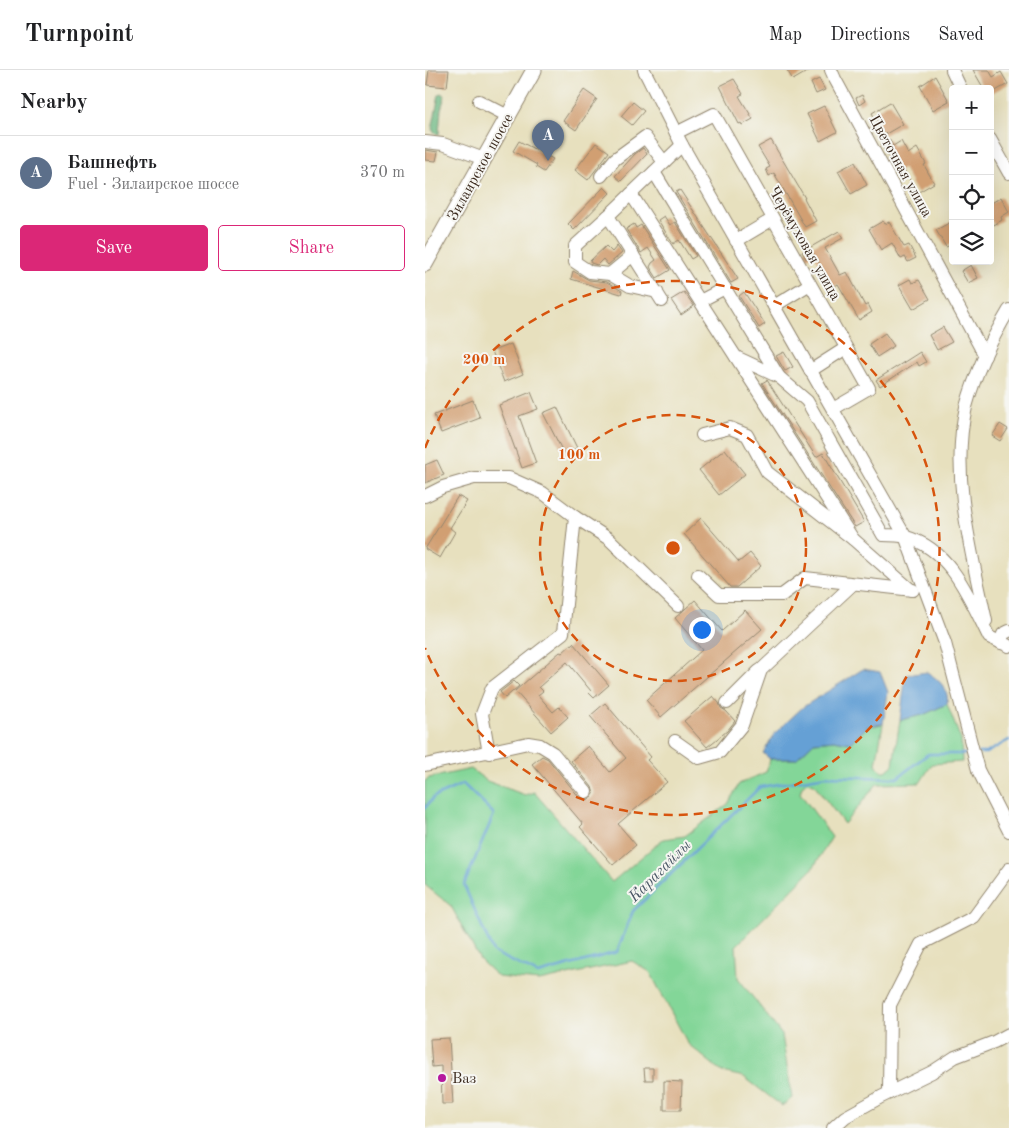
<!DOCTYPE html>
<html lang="en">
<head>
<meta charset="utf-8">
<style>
  body { margin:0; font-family:"Old Standard TT",serif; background:#f6f6f6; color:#202124 }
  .controls { position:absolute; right:15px; top:15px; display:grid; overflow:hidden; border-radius:5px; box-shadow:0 5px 20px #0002 }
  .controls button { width:45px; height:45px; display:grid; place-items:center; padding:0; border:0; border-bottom:1px solid #e0e0e0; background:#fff; color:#202124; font:25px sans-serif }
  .you { position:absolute; left:276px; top:559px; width:18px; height:18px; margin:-12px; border:4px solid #fff; border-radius:50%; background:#1a73e8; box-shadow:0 0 0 8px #1a73e833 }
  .badge { display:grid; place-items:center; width:32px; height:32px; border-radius:50%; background:#db2777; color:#fff; font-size:16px; font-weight:700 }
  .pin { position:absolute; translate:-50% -41px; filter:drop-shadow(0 1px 2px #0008) }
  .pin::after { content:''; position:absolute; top:26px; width:18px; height:15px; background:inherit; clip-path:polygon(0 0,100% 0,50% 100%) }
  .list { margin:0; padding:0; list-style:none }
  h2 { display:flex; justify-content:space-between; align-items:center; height:65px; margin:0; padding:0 20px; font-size:21px }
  h2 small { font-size:16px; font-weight:400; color:#757577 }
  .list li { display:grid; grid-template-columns:32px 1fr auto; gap:15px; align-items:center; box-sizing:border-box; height:75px; padding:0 20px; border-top:1px solid #e0e0e0 }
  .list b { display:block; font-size:19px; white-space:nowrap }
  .list p { margin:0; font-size:16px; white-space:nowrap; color:#757577 }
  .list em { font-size:16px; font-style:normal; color:#757577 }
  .actions { display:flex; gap:10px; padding:15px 20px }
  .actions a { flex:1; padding:11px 0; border:1px solid #db2777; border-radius:5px; text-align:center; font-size:18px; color:#db2777 }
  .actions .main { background:#db2777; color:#fff }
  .icon { flex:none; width:28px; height:28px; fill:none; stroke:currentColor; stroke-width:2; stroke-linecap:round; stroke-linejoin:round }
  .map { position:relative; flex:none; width:584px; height:1058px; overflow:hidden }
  header { display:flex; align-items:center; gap:30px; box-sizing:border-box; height:70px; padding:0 25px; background:#fff; border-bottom:1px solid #e0e0e0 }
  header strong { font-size:24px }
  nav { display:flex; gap:28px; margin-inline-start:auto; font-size:18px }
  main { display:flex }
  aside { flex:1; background:#fff }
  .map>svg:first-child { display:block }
</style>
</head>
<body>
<header>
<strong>Turnpoint</strong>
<nav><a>Map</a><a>Directions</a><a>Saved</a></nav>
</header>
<main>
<aside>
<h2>Nearby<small></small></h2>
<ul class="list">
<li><span class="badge" style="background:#5c6f8a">A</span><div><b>Башнефть</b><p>Fuel · Зилаирское шоссе</p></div><em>370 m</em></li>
</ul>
<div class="actions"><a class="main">Save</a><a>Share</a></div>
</aside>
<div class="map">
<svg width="584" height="1058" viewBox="0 0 584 1058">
  <rect width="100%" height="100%" fill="#f6f6f2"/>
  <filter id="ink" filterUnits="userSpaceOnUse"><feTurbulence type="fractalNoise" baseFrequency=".02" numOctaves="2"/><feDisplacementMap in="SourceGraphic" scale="10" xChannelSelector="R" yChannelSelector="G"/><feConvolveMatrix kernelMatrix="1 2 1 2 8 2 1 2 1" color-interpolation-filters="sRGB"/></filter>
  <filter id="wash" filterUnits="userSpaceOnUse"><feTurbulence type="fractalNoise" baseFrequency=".0096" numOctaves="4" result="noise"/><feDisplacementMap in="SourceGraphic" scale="20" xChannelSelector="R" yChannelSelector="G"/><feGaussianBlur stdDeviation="1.12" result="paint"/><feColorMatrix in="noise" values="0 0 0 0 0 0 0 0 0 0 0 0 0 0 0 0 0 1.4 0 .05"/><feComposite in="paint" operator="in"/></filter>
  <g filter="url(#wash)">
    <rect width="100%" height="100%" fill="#e7e0be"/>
    <polygon fill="#83d698" stroke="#5f805b" points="522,634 536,670 537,692 507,694 495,713 452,714 419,754 389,714 382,712 377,716 375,723 407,767 388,798 311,876 313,908 357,965 367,1028 357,1036 319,1007 297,1002 263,974 225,902 207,891 114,911 73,907 55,890 26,836 0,815 0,711 4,708 46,699 62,711 100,725 109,722 187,812 238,769 260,766 303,734 314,714 341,702 345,689 371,689 389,672 409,670 425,673 443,656 458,654 451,694 456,701 461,701 468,695 475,650 498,645"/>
    <polygon fill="#6ab780" stroke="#52704f" points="16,23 20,26 16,39 14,64 12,64 7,60 14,24"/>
    <g fill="#65a0d5" stroke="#50657a">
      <polygon points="438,599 455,602 463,622 458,654 443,656 425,673 409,670 389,672 371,689 345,689 338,683 350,663 378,637"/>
      <path d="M502,602C513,609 525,619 522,634L498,645L475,650L481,605Z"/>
    </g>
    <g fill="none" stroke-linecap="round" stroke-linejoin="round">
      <g stroke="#65a0d5" stroke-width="2.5">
        <polyline points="553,683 561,683 584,670"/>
        <polyline points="0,738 9,727 38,714 69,744 39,815 68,882 113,904 192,882 208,841 335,717 401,706 472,708 503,684 545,684"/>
      </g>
    </g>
    <g id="blocks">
      <g fill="#d19f72">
        <polygon points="4,0 24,0 22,17 2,15"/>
        <polygon points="362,0 385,0 368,10"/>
        <polygon points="548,0 564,0 568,7 576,2 583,14 565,24 565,19 559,19"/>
        <polygon points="510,6 524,31 508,40 495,16"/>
        <polygon points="309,9 318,24 314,26 328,49 317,55 316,53 314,54 295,16"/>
        <polygon points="394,9 400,20 391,24 386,13"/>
        <polygon points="159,20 172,29 151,60 138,51"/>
        <polygon points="437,25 440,31 434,35 431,28"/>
        <polygon points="208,32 219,41 207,55 196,46"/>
        <polygon points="465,32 478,54 459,65 447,43"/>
        <polygon points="399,36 412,62 395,71 382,44"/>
        <polygon points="464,69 468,76 476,71 483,84 492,78 501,94 499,95 509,113 492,123 478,98 472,102 456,74"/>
        <polygon points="346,70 380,128 379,128 391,151 380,157 349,103 344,106 341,99 345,97 333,77"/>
        <polygon points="94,71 128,89 119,102 111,97 112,95 88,81"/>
        <polygon points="171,73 184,82 163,110 150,100"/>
        <polygon points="218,78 222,84 196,111 190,106 210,84"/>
        <polygon points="0,80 13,82 11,91 0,90"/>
        <polygon points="430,92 442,115 426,124 413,101"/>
        <polygon points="179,117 185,123 149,160 143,154"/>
        <polygon points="255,120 313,209 306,213 251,122"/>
        <polygon points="576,127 584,142 576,147 577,150 569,155 565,149 565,134"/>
        <polygon points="239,146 245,155 250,152 271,186 266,189 254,170 248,174 233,150"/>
        <polygon points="458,151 460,154 464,152 479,177 484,175 491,188 483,192 480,187 476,189 467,173 456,180 444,159"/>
        <polygon points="526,152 528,155 528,174 521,177 511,160"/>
        <polygon points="209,154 211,158 216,155 245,200 232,208 225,197 227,193 231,190 223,178 216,183 201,159"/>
        <polygon points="414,161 418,168 400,178 415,205 422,202 440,236 443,234 447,242 434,250 413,214 408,217 389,184 381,189 377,182"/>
        <polygon points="181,176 187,182 192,176 197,183 183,195 178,189 172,195 166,193 165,191"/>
        <polygon points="546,195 553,208 543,213 536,201"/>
        <polygon points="148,201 164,210 182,212 197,221 196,224 146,209"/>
        <polygon points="485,209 487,213 494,210 505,229 488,239 474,215"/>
        <polygon points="259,222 269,236 256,245 246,230"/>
        <polygon points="319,222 340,254 334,258 314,226"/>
        <polygon points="518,257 527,272 512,280 504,265"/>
        <polygon points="460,263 469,276 452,287 444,274"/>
        <polygon points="86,274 98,304 79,312 67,281"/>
        <polygon points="359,282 368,297 360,301 351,286"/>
        <polygon points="495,282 501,292 494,296 492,292 455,316 451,310"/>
        <polygon points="342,310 391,387 398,383 439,452 430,457 337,313"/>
        <polygon points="106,322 113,339 94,346 111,393 97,398 74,335"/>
        <polygon points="48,330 55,348 16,363 9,345"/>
        <polygon points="132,337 152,378 139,384 118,343"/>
        <polygon points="575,354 583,359 575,371 567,366"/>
        <polygon points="300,379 320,404 294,425 274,400"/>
        <polygon points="12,390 19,405 0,413 0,395"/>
        <polygon points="33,426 42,431 25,458 30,462 15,488 0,479"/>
        <polygon points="276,448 314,492 325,483 336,496 312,517 305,517 259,464"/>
        <polygon points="270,530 297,561 320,540 337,559 236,647 221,630 277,580 250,548"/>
        <polygon points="148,573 184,615 169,628 164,623 166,621 142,592 114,617 118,621 113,625 128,642 134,637 143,647 126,662 90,621 135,582 137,583"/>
        <polygon points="89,611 94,616 80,628 75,622"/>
        <polygon points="288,626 294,633 296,638 301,641 310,651 302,661 282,677 259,651"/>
        <polygon points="180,633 226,687 222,690 242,712 193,754 211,775 188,795 155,757 158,754 107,694 117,686 123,689 155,728 162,730 166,728 169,724 167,717 146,691 163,676 185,702 201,688 165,646"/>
        <polygon points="24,968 28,1034 17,1034 16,996 7,997 5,969"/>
        <polygon points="219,998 228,998 228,1010 220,1010"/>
        <polygon points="239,1011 257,1012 256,1040 239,1040"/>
      </g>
    </g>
  </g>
  <g filter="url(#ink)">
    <use href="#blocks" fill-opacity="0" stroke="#91856e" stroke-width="1"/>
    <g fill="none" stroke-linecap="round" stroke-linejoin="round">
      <g stroke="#91856e" stroke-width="14">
        <g id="minor">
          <polyline points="219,0 257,75 480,466 520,573 553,700 584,761"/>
          <polyline points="406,0 410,9 560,286"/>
          <polyline points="527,0 536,19"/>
          <polyline points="54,31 83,46"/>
          <polyline points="251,63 289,44 444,318 408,339"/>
          <polyline points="565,69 584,103"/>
          <polyline points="0,72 18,74 59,89"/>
          <polyline points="229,102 354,307"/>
          <polyline points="176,106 190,89 220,67 239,92"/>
          <polyline points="206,124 428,469"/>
          <polyline points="183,146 150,176 150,192 165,202 185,204 205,216 232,222"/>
          <polyline points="311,171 348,149"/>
          <polyline points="185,204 208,185"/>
          <polyline points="237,231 183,146 257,75"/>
          <polyline points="275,231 300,218"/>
          <polyline points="349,236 385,214"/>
          <path d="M311,287L354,307L382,331L458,465C465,465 474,465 481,467C526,479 545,529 564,567L584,576"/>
          <polyline points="385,301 421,278"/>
          <polyline points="277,365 305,358 322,365 342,402 428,469 486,520"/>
          <polyline points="0,426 18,417 49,408 84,408 118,423 150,447 184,469 253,536"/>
          <polyline points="273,505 294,525 357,525 380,508 488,520"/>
          <path d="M561,551C547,484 525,406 541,337C550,304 566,270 584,240"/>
          <polyline points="576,573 578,564 584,561"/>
          <polyline points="302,633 334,601"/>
          <polyline points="250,671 274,688 295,682 317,655 336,600 428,514"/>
          <polyline points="64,683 57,644 67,618 138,563 150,447"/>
          <polyline points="0,695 103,673 115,675 128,683 161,722"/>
          <polyline points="464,1023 465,935 496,874 549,847 584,799"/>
          <polyline points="408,1058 420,1047 456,1027 507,1002 530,987 569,972 584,964"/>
        </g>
      </g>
      <g stroke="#91856e" stroke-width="17">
        <polyline id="major" points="0,194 109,0"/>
      </g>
      <use href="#minor" stroke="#fff" stroke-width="12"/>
      <use href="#major" stroke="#fff" stroke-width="15"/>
    </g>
  </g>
  <g fill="none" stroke="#d7540e" stroke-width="2.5" stroke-dasharray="9 6">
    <circle cx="248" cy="478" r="133"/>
    <path d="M0 378A267 267 0 1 1 0 578"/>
  </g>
  <circle fill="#b5179e" stroke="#f6f6f2" stroke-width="2" cx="17" cy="1008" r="5"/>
  <g text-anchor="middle" stroke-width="4" stroke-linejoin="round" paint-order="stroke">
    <g font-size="15" fill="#3b2a1e" stroke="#f6f6f2">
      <text transform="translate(476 96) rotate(61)" y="5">Цветочная улица</text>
      <text transform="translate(55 97) rotate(-61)" y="5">Зилаирское шоссе</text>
      <text transform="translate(380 173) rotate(60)" y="5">Черёмуховая улица</text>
    </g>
    <g font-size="15" fill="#3b2a1e" stroke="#f6f6f2" text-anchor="start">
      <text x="27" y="1013">Ваз</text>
    </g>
    <g font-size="16" font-style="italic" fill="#4c5967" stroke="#f6f6f2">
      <text transform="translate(234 800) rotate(-45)" y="6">Карагайлы</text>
    </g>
  </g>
  <circle cx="248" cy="478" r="8" fill="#d7540e" stroke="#f6f6f2" stroke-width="2.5"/>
  <g font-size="15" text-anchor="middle" font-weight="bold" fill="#d7540e" stroke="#f6f6f2" stroke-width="4" stroke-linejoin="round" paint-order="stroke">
    <text x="59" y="294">200 m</text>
    <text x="154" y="389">100 m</text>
  </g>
</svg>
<div class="controls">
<button>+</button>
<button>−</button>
<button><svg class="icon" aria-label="locate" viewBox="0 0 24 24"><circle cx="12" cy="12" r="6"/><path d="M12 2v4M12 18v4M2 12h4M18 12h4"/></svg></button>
<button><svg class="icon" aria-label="layers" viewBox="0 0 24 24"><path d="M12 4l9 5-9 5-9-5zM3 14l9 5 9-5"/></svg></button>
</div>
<div class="you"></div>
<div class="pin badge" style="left:123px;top:91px;background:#5c6f8a">A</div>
</div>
</main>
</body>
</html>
